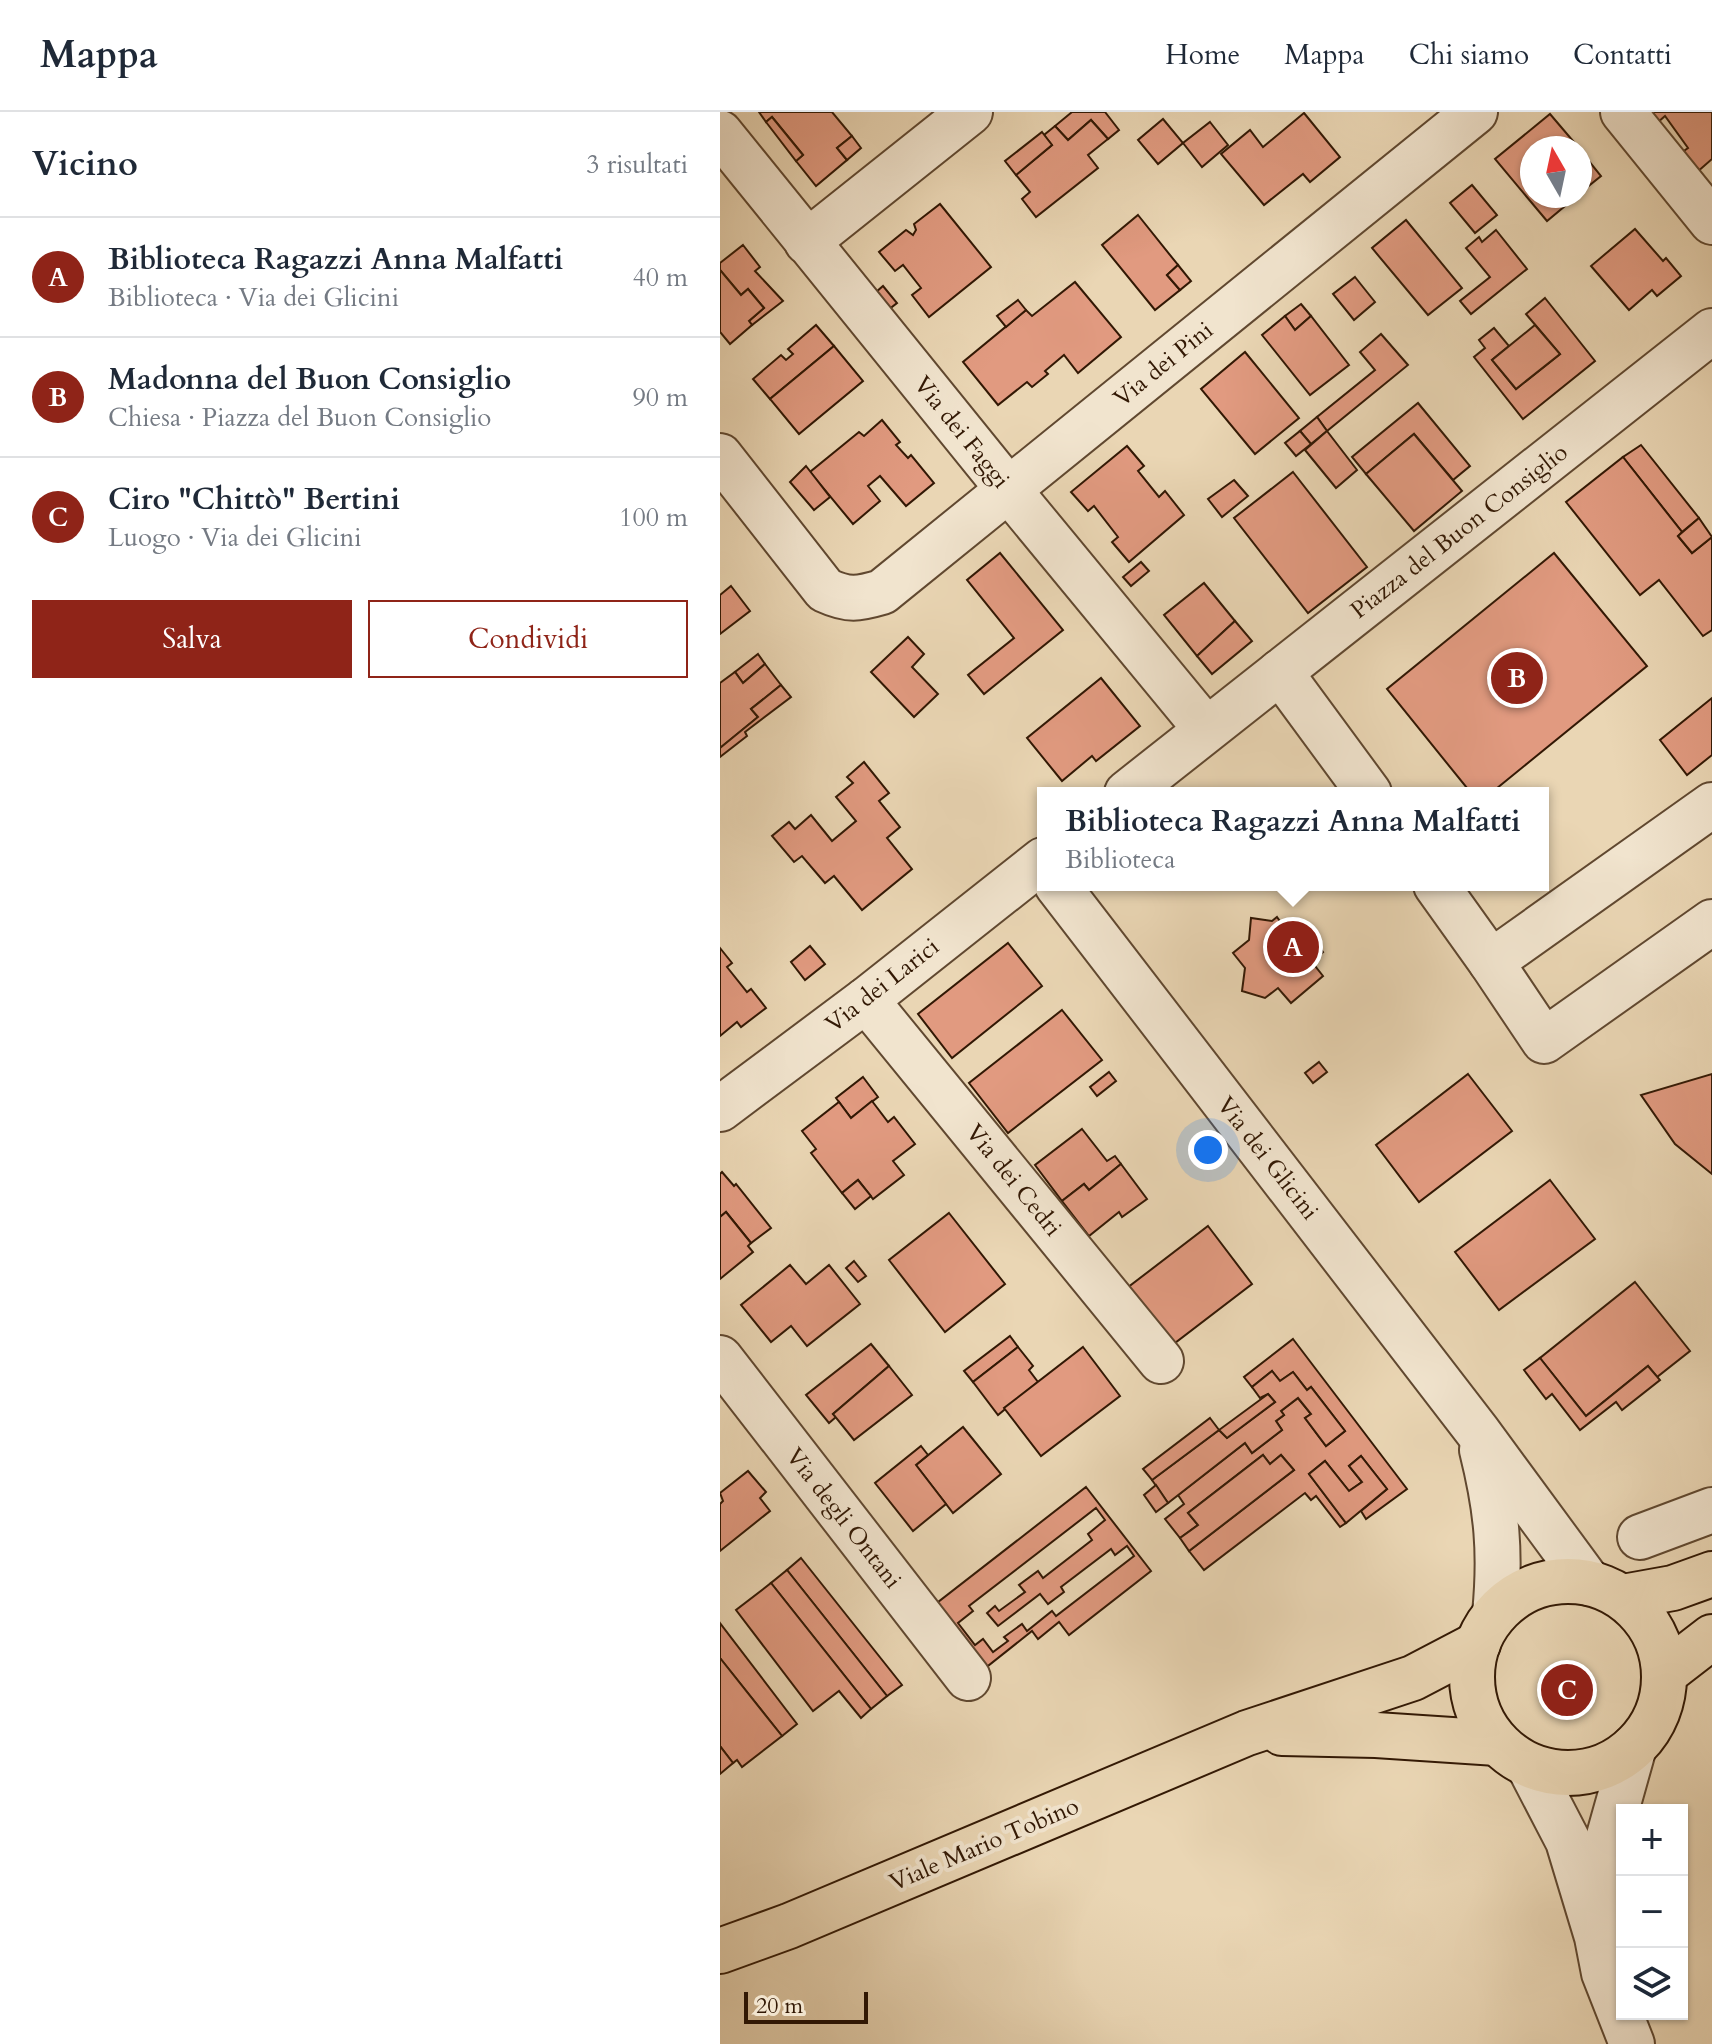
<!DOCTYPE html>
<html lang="it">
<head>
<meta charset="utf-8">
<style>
  body { margin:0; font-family:Cardo,serif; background:#f6f6f7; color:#1f2937 }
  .controls { position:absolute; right:24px; bottom:24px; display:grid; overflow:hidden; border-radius:0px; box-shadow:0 2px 6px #0004 }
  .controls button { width:72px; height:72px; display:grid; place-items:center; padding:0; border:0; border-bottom:2px solid #e0e1e3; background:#fff; color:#1f2937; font:40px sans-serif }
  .compass { position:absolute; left:800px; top:24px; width:72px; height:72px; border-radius:50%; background:#fff; box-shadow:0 2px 6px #0004; rotate:351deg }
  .scale { position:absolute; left:24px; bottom:20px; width:124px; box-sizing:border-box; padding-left:8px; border:4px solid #321804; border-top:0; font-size:22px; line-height:28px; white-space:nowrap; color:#321804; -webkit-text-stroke:6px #f1e4ce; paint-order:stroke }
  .you { position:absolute; left:488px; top:1038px; width:28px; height:28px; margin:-20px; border:6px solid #fff; border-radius:50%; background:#1a73e8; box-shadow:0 0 0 12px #1a73e833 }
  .badge { display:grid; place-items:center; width:52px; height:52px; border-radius:50%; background:#8f2418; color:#fff; font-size:26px; font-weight:700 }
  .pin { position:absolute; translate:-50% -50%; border:4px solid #fff; box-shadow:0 2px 8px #0006 }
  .popup { position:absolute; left:317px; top:675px; width:512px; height:104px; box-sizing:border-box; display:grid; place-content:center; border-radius:0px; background:#fff; filter:drop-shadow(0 2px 6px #0005); font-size:26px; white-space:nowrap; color:#747a83 }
  .popup b { font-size:30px; color:#1f2937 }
  .popup::after { content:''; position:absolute; left:50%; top:100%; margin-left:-16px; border:16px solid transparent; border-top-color:#fff }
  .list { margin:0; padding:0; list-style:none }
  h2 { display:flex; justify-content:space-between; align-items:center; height:104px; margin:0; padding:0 32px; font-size:34px }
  h2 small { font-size:26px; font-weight:400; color:#747a83 }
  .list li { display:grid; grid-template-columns:52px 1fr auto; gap:24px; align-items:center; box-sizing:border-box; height:120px; padding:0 32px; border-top:2px solid #e0e1e3 }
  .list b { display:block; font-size:30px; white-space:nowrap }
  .list p { margin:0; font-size:26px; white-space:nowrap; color:#747a83 }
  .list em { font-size:26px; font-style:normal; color:#747a83 }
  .actions { display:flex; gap:16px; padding:24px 32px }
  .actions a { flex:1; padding:18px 0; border:2px solid #8f2418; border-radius:0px; text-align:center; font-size:28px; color:#8f2418 }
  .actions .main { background:#8f2418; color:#fff }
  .icon { flex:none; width:44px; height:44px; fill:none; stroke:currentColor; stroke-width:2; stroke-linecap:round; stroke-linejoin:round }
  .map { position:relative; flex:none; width:992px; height:1932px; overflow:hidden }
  header { display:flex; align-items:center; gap:48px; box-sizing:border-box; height:112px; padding:0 40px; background:#fff; border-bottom:2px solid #e0e1e3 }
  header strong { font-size:38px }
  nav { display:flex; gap:44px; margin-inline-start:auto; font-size:28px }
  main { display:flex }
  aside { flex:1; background:#fff }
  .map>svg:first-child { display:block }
</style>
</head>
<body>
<header>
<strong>Mappa</strong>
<nav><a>Home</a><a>Mappa</a><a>Chi siamo</a><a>Contatti</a></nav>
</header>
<main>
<aside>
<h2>Vicino<small>3 risultati</small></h2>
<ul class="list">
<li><span class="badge">A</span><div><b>Biblioteca Ragazzi Anna Malfatti</b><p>Biblioteca · Via dei Glicini</p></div><em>40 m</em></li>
<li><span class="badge">B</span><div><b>Madonna del Buon Consiglio</b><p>Chiesa · Piazza del Buon Consiglio</p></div><em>90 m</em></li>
<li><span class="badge">C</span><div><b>Ciro &quot;Chittò&quot; Bertini</b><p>Luogo · Via dei Glicini</p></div><em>100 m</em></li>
</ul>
<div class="actions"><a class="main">Salva</a><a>Condividi</a></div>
</aside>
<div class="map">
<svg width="992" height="1932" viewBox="0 0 992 1932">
  <rect width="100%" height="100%" fill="#ead6b4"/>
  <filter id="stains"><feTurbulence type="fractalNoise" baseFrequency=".0025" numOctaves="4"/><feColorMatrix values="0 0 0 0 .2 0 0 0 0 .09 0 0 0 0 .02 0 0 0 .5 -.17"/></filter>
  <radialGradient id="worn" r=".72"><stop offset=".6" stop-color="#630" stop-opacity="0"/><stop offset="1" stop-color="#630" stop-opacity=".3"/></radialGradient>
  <g fill="#e19a80" stroke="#321804" stroke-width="2" fill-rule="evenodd">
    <polygon points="39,0 112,0 132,24 117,36 127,48 96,74 76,49 83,43 52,5 46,10"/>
    <polygon points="352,0 385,0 399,18 388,27 371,8 348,28 335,14"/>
    <polygon points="927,0 992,0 992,47 976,61 961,41 968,36 945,4 937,11"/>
    <polygon points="584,1 620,45 590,70 583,62 544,93 501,42 530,18 543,35"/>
    <polygon points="830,2 859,36 812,36 812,84 857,84 827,109 775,47"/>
    <polygon points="52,5 83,43 76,49 46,10"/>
    <polygon points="443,7 463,31 438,52 418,28"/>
    <polygon points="371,8 388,27 368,43 378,56 316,105 302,87 310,80 296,63 332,33 324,23 335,14 348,28"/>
    <polygon points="490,10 508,33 482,55 463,31"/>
    <polygon points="322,20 332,33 296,63 285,49"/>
    <polygon points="132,24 141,36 127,48 117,36"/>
    <polygon points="860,38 881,64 860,81"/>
    <polygon points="752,73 777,103 755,121 730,91"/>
    <polygon points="220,92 271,155 209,205 192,183 201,176 183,153 175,159 159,140 186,118 193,123 196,118 194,112"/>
    <polygon points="418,103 458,153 447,163 460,178 435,198 382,133"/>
    <polygon points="686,108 742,176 708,203 652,136"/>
    <polygon points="915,117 943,149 946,146 961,164 937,184 932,178 909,198 871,154"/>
    <polygon points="776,118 807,157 751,202 740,189 770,165 746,136 759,125 762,130"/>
    <polygon points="23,133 40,155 35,159 63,189 32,213 29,209 44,196 28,177 21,183 0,158 0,151"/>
    <polygon points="458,153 471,169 460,178 447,163"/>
    <polygon points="0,158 21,183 28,177 44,196 29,209 32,213 10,232 0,220"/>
    <polygon points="635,165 655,190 634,208 613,182"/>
    <polygon points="355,170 401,225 358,261 344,243 325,259 328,262 312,275 307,270 278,293 243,250 306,198 312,204"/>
    <polygon points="163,174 177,191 168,198 155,181"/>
    <polygon points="825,186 875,249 803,307 754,245 765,236 759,228 774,216 789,234 772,248 796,277 840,242 806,202"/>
    <polygon points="298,188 306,198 286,215 277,204"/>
    <polygon points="581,192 591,204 575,218 565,204"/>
    <polygon points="565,204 575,218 591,204 629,253 590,283 542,223"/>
    <polygon points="96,213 114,234 50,287 33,267 61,243 66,248 73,242 68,237"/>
    <polygon points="815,213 840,242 796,277 772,248"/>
    <polygon points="661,222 688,253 607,319 597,305 655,258 640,240"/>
    <polygon points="114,234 143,269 79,322 50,287"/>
    <polygon points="525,240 579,306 535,342 481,277"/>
    <polygon points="698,291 750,354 733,368 694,322 646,362 632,345"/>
    <polygon points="597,305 607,319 591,332 580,319"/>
    <polygon points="162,308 180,330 176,333 188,346 191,343 214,371 186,394 160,364 148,374 160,389 133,412 90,360 139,320 144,324"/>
    <polygon points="580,319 591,332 576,344 565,331"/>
    <polygon points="607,319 637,358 616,376 585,338"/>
    <polygon points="694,322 742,379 694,419 646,362"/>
    <polygon points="921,333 979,406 962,420 903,345"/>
    <polygon points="407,334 424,354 418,359 439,385 445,379 464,403 409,450 392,430 398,425 374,394 368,399 351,380"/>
    <polygon points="903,345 962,420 958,424 972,441 992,425 992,518 983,524 939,468 920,483 846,390"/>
    <polygon points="86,354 110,385 94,398 70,370"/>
    <polygon points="573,360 647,455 588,501 514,406"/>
    <polygon points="514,368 528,384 502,405 488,387"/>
    <polygon points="979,406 992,425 972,441 958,424"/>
    <polygon points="280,441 343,518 264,582 248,563 294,526 247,468"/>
    <polygon points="834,441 927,554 771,681 751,681 667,577"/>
    <polygon points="421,450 429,459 411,474 403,465"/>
    <polygon points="484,471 515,509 477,544 444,503"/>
    <polygon points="11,474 30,499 0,522 0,483"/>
    <polygon points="515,509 532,529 492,562 477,544"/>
    <polygon points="188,525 204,542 192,555 218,582 194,605 151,560"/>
    <polygon points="38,542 45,552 23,571 15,560"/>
    <polygon points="45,552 61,573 31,597 38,605 0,636 0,571 15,560 23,571"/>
    <polygon points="381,566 420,614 376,649 372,644 342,669 307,626"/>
    <polygon points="61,573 71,585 25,620 27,624 0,645 0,636 38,605 31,597"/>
    <polygon points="992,586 992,643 967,663 940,628"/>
    <polygon points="144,650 169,681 159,689 180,715 167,726 192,757 142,798 114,764 105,771 82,744 74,750 52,724 69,710 75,717 91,703 112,729 136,709 116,685 133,671 127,665"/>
    <polygon points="557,805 567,819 580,809 603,840 592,850 603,864 571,891 558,876 545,886 522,879 525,856 513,841 529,828 531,806 552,809"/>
    <polygon points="288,831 322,874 232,946 198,902"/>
    <polygon points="90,834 105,852 85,868 71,850"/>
    <polygon points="0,836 12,851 7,855 27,880 31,877 46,896 21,915 17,910 0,924"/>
    <polygon points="342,898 382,948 288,1021 249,971"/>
    <polygon points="599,950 607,960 593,971 585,961"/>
    <polygon points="389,960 396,969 377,984 370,975"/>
    <polygon points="748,962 792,1019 699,1090 656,1033"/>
    <polygon points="992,962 992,1062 955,1032 921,983"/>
    <polygon points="143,965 158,985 131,1006 116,986"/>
    <polygon points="152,989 168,1010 174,1005 195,1032 173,1049 184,1063 153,1087 138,1068 122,1081 91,1041 96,1037 82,1019 119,990 131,1006"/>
    <polygon points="362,1017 387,1049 395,1044 401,1052 369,1078 364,1072 342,1089 315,1053"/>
    <polygon points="401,1052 427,1087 402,1105 399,1100 369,1124 342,1089 364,1072 369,1078"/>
    <polygon points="2,1060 14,1074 16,1072 51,1116 31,1131 6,1100 0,1105 0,1062"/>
    <polygon points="138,1068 151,1084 135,1097 122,1081"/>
    <polygon points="830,1068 875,1127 779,1198 735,1140"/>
    <polygon points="6,1100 31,1131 28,1134 33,1140 0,1167 0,1105"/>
    <polygon points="229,1101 285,1172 225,1220 169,1148"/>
    <polygon points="488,1114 532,1172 451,1234 407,1176"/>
    <polygon points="134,1149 146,1164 138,1170 126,1156"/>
    <polygon points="70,1153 86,1172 109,1153 140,1192 87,1234 71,1214 51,1230 21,1193"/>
    <polygon points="915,1170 970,1239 937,1265 928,1254 866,1304 820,1246"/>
    <polygon points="290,1224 298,1235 253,1270 244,1259"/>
    <polygon points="573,1227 687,1377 646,1407 641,1399 667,1377 641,1344 629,1354 642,1370 629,1379 605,1349 589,1362 626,1411 620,1415 596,1384 591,1388 585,1381 484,1458 469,1439 574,1358 561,1343 550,1352 543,1343 468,1401 478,1413 460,1426 445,1407 464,1392 458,1383 525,1331 532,1341 562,1318 556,1309 564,1303 561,1299 578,1286 591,1302 585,1306 606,1334 625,1319 591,1275 587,1278 573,1260 560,1269 552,1259 532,1275 524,1265"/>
    <polygon points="151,1232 169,1254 113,1302 116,1305 109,1311 86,1283"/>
    <polygon points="298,1235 313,1254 309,1258 318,1270 278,1303 253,1270"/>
    <polygon points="363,1235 400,1284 321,1344 284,1296"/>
    <polygon points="820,1246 866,1304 928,1254 940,1268 902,1298 896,1290 860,1318 832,1282 826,1287 804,1258"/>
    <polygon points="169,1254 192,1283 134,1328 113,1302"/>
    <polygon points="552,1259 560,1269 573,1260 587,1278 591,1275 625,1319 606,1334 585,1306 591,1302 578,1286 561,1299 564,1303 556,1309 562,1318 532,1341 525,1331 448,1391 432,1368 499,1318 507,1326 555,1290 548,1282 540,1286 532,1275"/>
    <polygon points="548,1282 555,1290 507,1326 499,1318"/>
    <polygon points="490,1306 499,1318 432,1368 423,1357"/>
    <polygon points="243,1315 281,1362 233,1401 196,1353"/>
    <polygon points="201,1334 208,1343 196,1353 226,1392 193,1419 155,1371"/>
    <polygon points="543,1343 550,1352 561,1343 574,1358 469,1439 460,1426 478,1413 468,1401"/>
    <polygon points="641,1344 667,1377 626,1411 589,1362 605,1349 629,1379 642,1370 629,1354"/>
    <polygon points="28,1359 46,1380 40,1386 50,1399 0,1439 0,1392 3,1389 0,1381"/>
    <polygon points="436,1373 448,1391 436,1400 424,1383"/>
    <path d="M366,1375L431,1459L349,1523L339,1510L318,1527L312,1519L254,1565L204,1501ZM376,1396L385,1408L368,1422L372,1428L323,1466L318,1459L299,1473L305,1480L279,1499L275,1494L267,1501L278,1514L320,1482L328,1492L344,1480L341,1475L391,1437L395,1443L407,1434L414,1444L336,1504L332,1499L307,1519L302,1512L284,1525L288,1529L273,1540L263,1527L255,1533L238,1511L253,1499L249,1494Z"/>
    <polygon points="81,1446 182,1573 167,1584 67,1458"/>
    <polygon points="67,1458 167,1584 151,1597 51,1471"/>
    <polygon points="51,1471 151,1597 141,1606 119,1579 93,1599 16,1498"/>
    <polygon points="0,1511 77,1612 62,1624 0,1546"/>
    <polygon points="0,1546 62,1624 22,1655 17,1648 13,1651 0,1634"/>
    <polygon points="0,1634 13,1651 0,1662"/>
  </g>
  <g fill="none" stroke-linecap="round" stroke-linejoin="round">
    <g stroke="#604830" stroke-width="48">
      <g id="minor">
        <polyline points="903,0 992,110"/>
        <polyline points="0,21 288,377 486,617"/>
        <polyline points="87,130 250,0"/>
        <path d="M0,344L105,478C129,489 138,487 162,480L755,0"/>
        <polyline points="560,560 649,681"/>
        <polyline points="407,681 992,219"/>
        <polyline points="337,773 758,1320 869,1471"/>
        <polyline points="716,773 771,850 824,929 992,810"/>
        <polyline points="771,850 992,693"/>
        <polyline points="146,888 441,1249"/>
        <polyline points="0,997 146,888 323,748"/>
        <polyline points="0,1246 248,1566"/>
        <path d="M762,1338C777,1398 781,1441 775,1502"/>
        <polyline points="920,1425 992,1398"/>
        <polyline points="809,1654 848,1729 877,1825 884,1861 912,1932"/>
        <polyline points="879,1807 889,1724 914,1635"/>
      </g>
    </g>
    <g stroke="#321804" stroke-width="48">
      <g id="major">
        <circle cx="848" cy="1565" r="96"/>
        <polyline points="903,1485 953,1476 992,1462"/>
        <polyline points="944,1562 992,1525"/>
        <polyline points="562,1621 656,1623 777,1631"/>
        <polyline points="0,1839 69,1814 527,1621 693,1566 758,1532"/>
      </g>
    </g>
    <use href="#minor" stroke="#f1e4ce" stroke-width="44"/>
    <use href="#major" stroke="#ead6b4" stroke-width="44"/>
  </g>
  <g text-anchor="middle" stroke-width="8" stroke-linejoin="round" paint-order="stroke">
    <g font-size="24" fill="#321804" stroke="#f1e4ce">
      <text transform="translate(443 252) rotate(-39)" y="8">Via dei Pini</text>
      <text transform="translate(242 320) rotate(51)" y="8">Via dei Faggi</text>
      <text transform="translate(739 419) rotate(-38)" y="8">Piazza del Buon Consiglio</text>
      <text transform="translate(162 873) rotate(-38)" y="8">Via dei Larici</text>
      <text transform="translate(548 1046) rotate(52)" y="8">Via dei Glicini</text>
      <text transform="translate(294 1068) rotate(51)" y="8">Via dei Cedri</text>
      <text transform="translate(124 1406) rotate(52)" y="8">Via degli Ontani</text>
      <text transform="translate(264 1732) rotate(-23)" y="8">Viale Mario Tobino</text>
    </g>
  </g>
  <rect width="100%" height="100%" filter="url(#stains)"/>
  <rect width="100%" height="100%" fill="url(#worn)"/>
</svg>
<div class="controls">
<button>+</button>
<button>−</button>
<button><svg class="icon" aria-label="layers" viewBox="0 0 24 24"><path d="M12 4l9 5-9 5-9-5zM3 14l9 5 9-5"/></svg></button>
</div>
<svg class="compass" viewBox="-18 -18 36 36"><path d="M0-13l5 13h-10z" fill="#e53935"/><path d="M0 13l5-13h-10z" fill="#747a83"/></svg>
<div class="scale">20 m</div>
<div class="you"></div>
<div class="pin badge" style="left:573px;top:835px">A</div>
<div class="popup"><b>Biblioteca Ragazzi Anna Malfatti</b>Biblioteca</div>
<div class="pin badge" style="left:797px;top:566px">B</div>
<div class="pin badge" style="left:847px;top:1578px">C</div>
</div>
</main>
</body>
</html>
